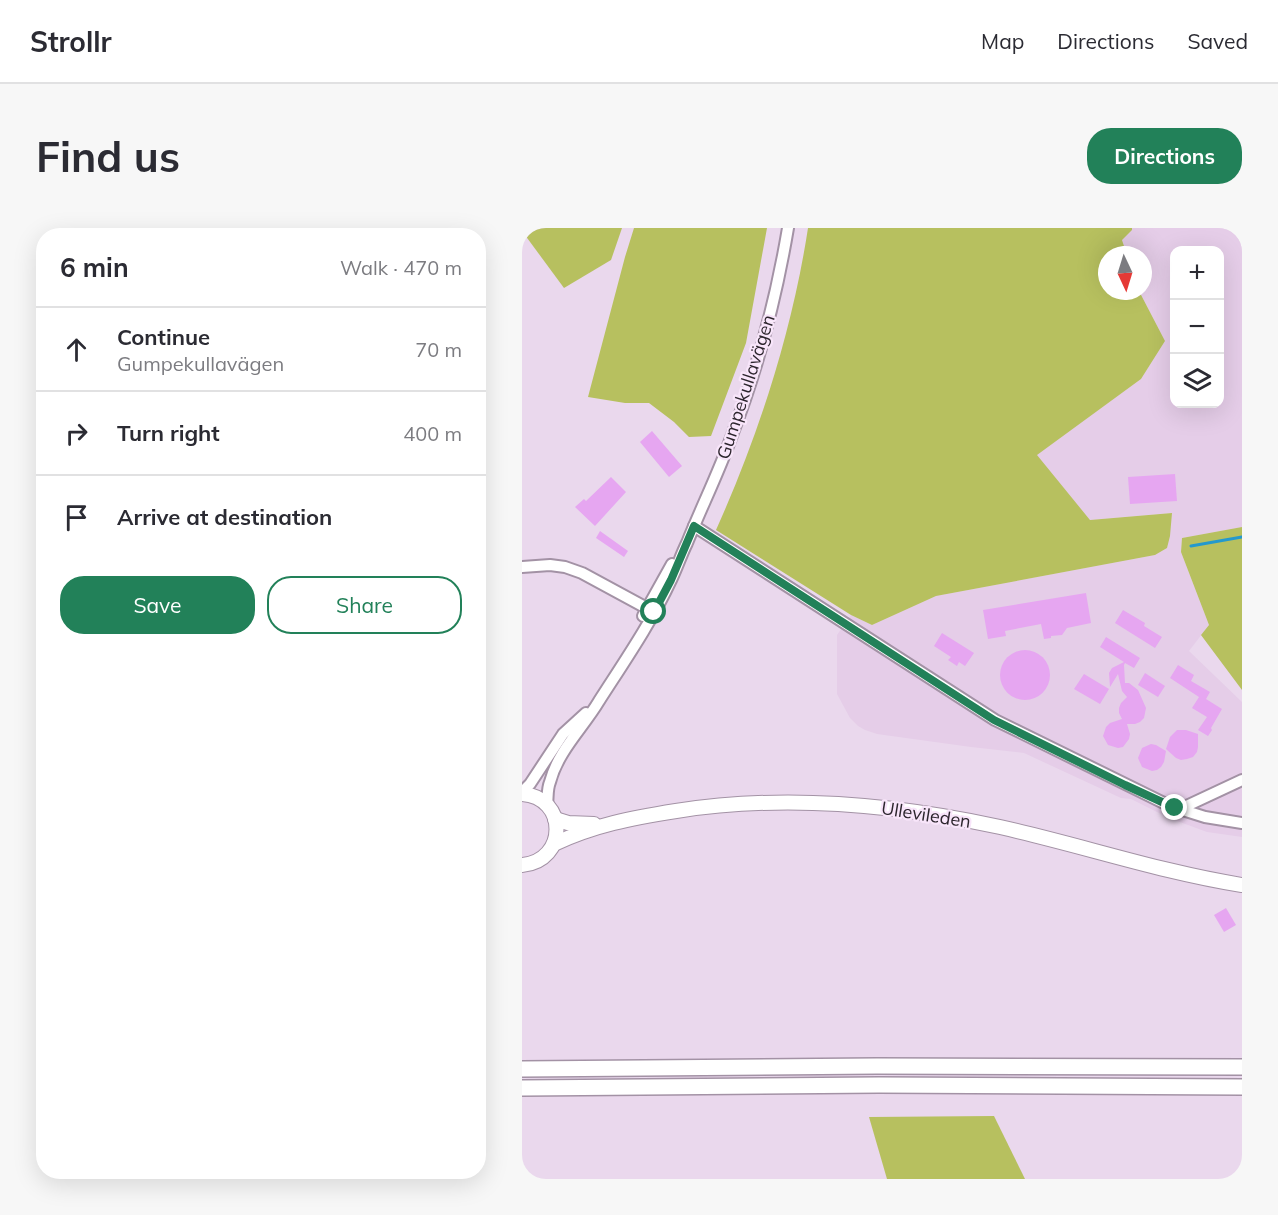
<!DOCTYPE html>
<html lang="en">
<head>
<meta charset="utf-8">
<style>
  body { margin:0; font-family:Mulish,sans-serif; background:#f7f7f7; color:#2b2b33 }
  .controls { position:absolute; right:18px; top:18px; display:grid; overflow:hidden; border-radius:12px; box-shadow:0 6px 24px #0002 }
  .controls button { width:54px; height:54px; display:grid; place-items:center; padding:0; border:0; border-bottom:2px solid #e1e1e2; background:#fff; color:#2b2b33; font:30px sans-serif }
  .compass { position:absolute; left:576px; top:18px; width:54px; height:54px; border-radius:50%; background:#fff; box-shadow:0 6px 24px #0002; rotate:176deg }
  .stop { position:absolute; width:18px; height:18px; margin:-14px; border:4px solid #228159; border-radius:50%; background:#fff }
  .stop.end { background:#228159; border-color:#fff; box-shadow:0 2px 6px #0008 }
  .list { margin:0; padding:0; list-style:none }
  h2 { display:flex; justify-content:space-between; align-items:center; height:78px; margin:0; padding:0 24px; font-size:26px }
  h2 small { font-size:20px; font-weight:400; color:#7c7c81 }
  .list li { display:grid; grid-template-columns:39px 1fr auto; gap:18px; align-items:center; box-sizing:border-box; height:84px; padding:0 24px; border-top:2px solid #e1e1e2 }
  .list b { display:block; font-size:22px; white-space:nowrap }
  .list p { margin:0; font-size:20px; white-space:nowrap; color:#7c7c81 }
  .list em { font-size:20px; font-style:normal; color:#7c7c81 }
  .actions { display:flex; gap:12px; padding:18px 24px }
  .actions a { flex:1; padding:14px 0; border:2px solid #228159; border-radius:24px; text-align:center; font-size:21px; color:#228159 }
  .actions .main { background:#228159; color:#fff }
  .icon { flex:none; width:33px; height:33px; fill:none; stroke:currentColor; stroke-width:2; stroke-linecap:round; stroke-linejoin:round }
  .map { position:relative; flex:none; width:720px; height:951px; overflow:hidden; border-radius:24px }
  header { display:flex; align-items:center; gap:36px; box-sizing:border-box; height:84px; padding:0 30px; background:#fff; border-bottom:2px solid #e1e1e2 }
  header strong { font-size:28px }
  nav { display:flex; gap:33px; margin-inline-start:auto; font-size:21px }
  .intro { display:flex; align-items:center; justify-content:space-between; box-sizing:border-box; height:144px; padding:0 36px }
  h1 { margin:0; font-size:42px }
  .button { padding:15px 27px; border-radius:24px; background:#228159; color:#fff; font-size:21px; font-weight:700 }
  main { display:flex; gap:36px; padding:0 36px }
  aside { flex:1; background:#fff; border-radius:24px; box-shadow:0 6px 24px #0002 }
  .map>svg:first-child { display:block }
</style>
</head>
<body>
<header>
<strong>Strollr</strong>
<nav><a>Map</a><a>Directions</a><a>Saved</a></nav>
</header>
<div class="intro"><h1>Find us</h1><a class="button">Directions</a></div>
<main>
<aside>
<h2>6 min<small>Walk · 470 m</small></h2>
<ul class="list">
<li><svg class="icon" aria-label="ahead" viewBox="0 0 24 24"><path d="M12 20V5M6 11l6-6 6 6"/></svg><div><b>Continue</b><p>Gumpekullavägen</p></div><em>70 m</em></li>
<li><svg class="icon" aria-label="right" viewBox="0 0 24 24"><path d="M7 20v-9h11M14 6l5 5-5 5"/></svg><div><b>Turn right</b></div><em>400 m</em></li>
<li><svg class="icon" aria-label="arrive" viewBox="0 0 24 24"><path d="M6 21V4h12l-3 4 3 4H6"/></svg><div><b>Arrive at destination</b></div></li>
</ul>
<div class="actions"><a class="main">Save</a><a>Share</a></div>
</aside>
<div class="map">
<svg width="720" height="951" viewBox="0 0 720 951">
  <rect width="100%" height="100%" fill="#ead8ed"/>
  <path fill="#e5cde8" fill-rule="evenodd" d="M610,0H720V299L660,310L659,324L687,397L667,423L720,474V609L685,604L647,590L609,571L599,570L502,525L449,519L355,506L343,502L336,498L328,490L315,466V407L329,387L350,397L414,368L633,327L645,320L649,285L568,292L514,227L619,151L643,113L617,63H621V27H605L600,12L610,2ZM652,22H698V176H652Z"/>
  <g fill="#b7c05f">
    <polygon points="0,0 100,0 89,32 42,60 0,3"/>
    <polygon points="112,0 245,0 224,115 189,208 167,209 152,194 127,175 103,175 66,169 103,29"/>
    <path d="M286,0H610V2L600,12L605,27H585V63H617L643,113L619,151L515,227L568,292L650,285L648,308L645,320L633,327L414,368L350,397L329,387L194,302C237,206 270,104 286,0Z"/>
    <polygon points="720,299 720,462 679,407 687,397 659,324 660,310"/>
    <polygon points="472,888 503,951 365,951 347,889"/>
  </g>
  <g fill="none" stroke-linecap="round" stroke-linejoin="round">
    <polyline stroke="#2499cd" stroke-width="3" points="669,318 720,309"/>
  </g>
  <g fill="#e6a6f1">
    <polygon points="130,203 160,238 147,249 118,214"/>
    <polygon points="653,246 655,273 608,276 606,249"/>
    <polygon points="89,249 104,264 73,298 53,279 62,271 64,273"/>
    <polygon points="78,303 106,323 102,329 74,310"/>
    <polygon points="564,365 569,395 545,400 540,407 529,408 529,410 522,411 519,396 483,403 484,408 466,411 461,382"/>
    <polygon points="601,382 623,395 622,398 640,409 633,420 593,395"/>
    <polygon points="420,405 452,425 443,438 437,434 435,438 426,432 429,429 412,418"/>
    <polygon points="584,409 618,430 612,440 603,435 602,437 603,455 607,455 616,462 624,480 622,490 618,494 613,496 605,496 608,506 607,511 601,519 596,520 586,517 581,508 584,499 588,495 600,491 597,485 597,480 599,475 605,469 600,463 596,446 588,459 587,445 590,440 602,434 578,419"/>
    <circle cx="503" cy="447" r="25"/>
    <polygon points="656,437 672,447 669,453 688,464 684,471 700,481 689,500 690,502 686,508 676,502 685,489 670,480 677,469 648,450"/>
    <polygon points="623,445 643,458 636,469 616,457"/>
    <polygon points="562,446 587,461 578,476 552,461"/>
    <polygon points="655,502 664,502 676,506 676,519 675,524 671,529 665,531 659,532 654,530 644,521 648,509"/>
    <polygon points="629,516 634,517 644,523 642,534 639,539 635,542 630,543 620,539 616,530 620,520"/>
    <polygon points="704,680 714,697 702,704 692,687"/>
  </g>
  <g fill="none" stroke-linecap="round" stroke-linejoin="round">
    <g stroke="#a392a5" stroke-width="14">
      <g id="minor">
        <polyline points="172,298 473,492 648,578 683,589 720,595"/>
        <polyline points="0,339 28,337 43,339 60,345 132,384"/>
        <polyline points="121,388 150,336"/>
        <polyline points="0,564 8,556 41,506 64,485"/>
        <path d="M25,577C26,569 25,561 28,554C36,523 61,500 77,473C102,434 129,395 149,352C155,340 159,327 165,315C179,280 196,246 209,210C235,143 254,71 266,0"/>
        <polyline points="658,581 720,552"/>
      </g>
    </g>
    <g stroke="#a392a5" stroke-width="16">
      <g id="major">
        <path d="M0,566C46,569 46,633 0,637"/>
        <polyline points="33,591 46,595 72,596"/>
        <path d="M32,616C72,597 110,590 154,583C261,566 372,576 478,599C559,617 638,644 720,657"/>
      </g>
    </g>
    <g stroke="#a392a5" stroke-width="18">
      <g id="highway">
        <polyline points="0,841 355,838 720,839"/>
        <polyline points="0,860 357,857 720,859"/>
      </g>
    </g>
    <use href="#minor" stroke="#fff" stroke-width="10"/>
    <use href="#major" stroke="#fff" stroke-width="14"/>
    <use href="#highway" stroke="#fff" stroke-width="15"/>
  </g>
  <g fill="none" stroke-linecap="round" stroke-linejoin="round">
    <polyline stroke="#228159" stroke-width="8" points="132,384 149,352 172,298 472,492 603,557 653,580"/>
  </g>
  <g text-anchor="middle" stroke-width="4.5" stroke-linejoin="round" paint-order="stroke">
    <g font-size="18" fill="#2c252d" stroke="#f8e5fa">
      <text transform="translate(224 159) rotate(-72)" y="6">Gumpekullavägen</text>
      <text transform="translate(404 587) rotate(9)" y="6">Ullevileden</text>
    </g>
  </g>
</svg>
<div class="controls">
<button>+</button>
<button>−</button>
<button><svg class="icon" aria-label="layers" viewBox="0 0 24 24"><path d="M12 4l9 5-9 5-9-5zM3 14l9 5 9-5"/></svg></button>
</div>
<svg class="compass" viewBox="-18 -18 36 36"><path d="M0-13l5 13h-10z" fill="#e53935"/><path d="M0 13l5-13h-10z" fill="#7c7c81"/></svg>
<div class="stop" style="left:132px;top:384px"></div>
<div class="stop end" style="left:653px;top:580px"></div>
</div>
</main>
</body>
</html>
